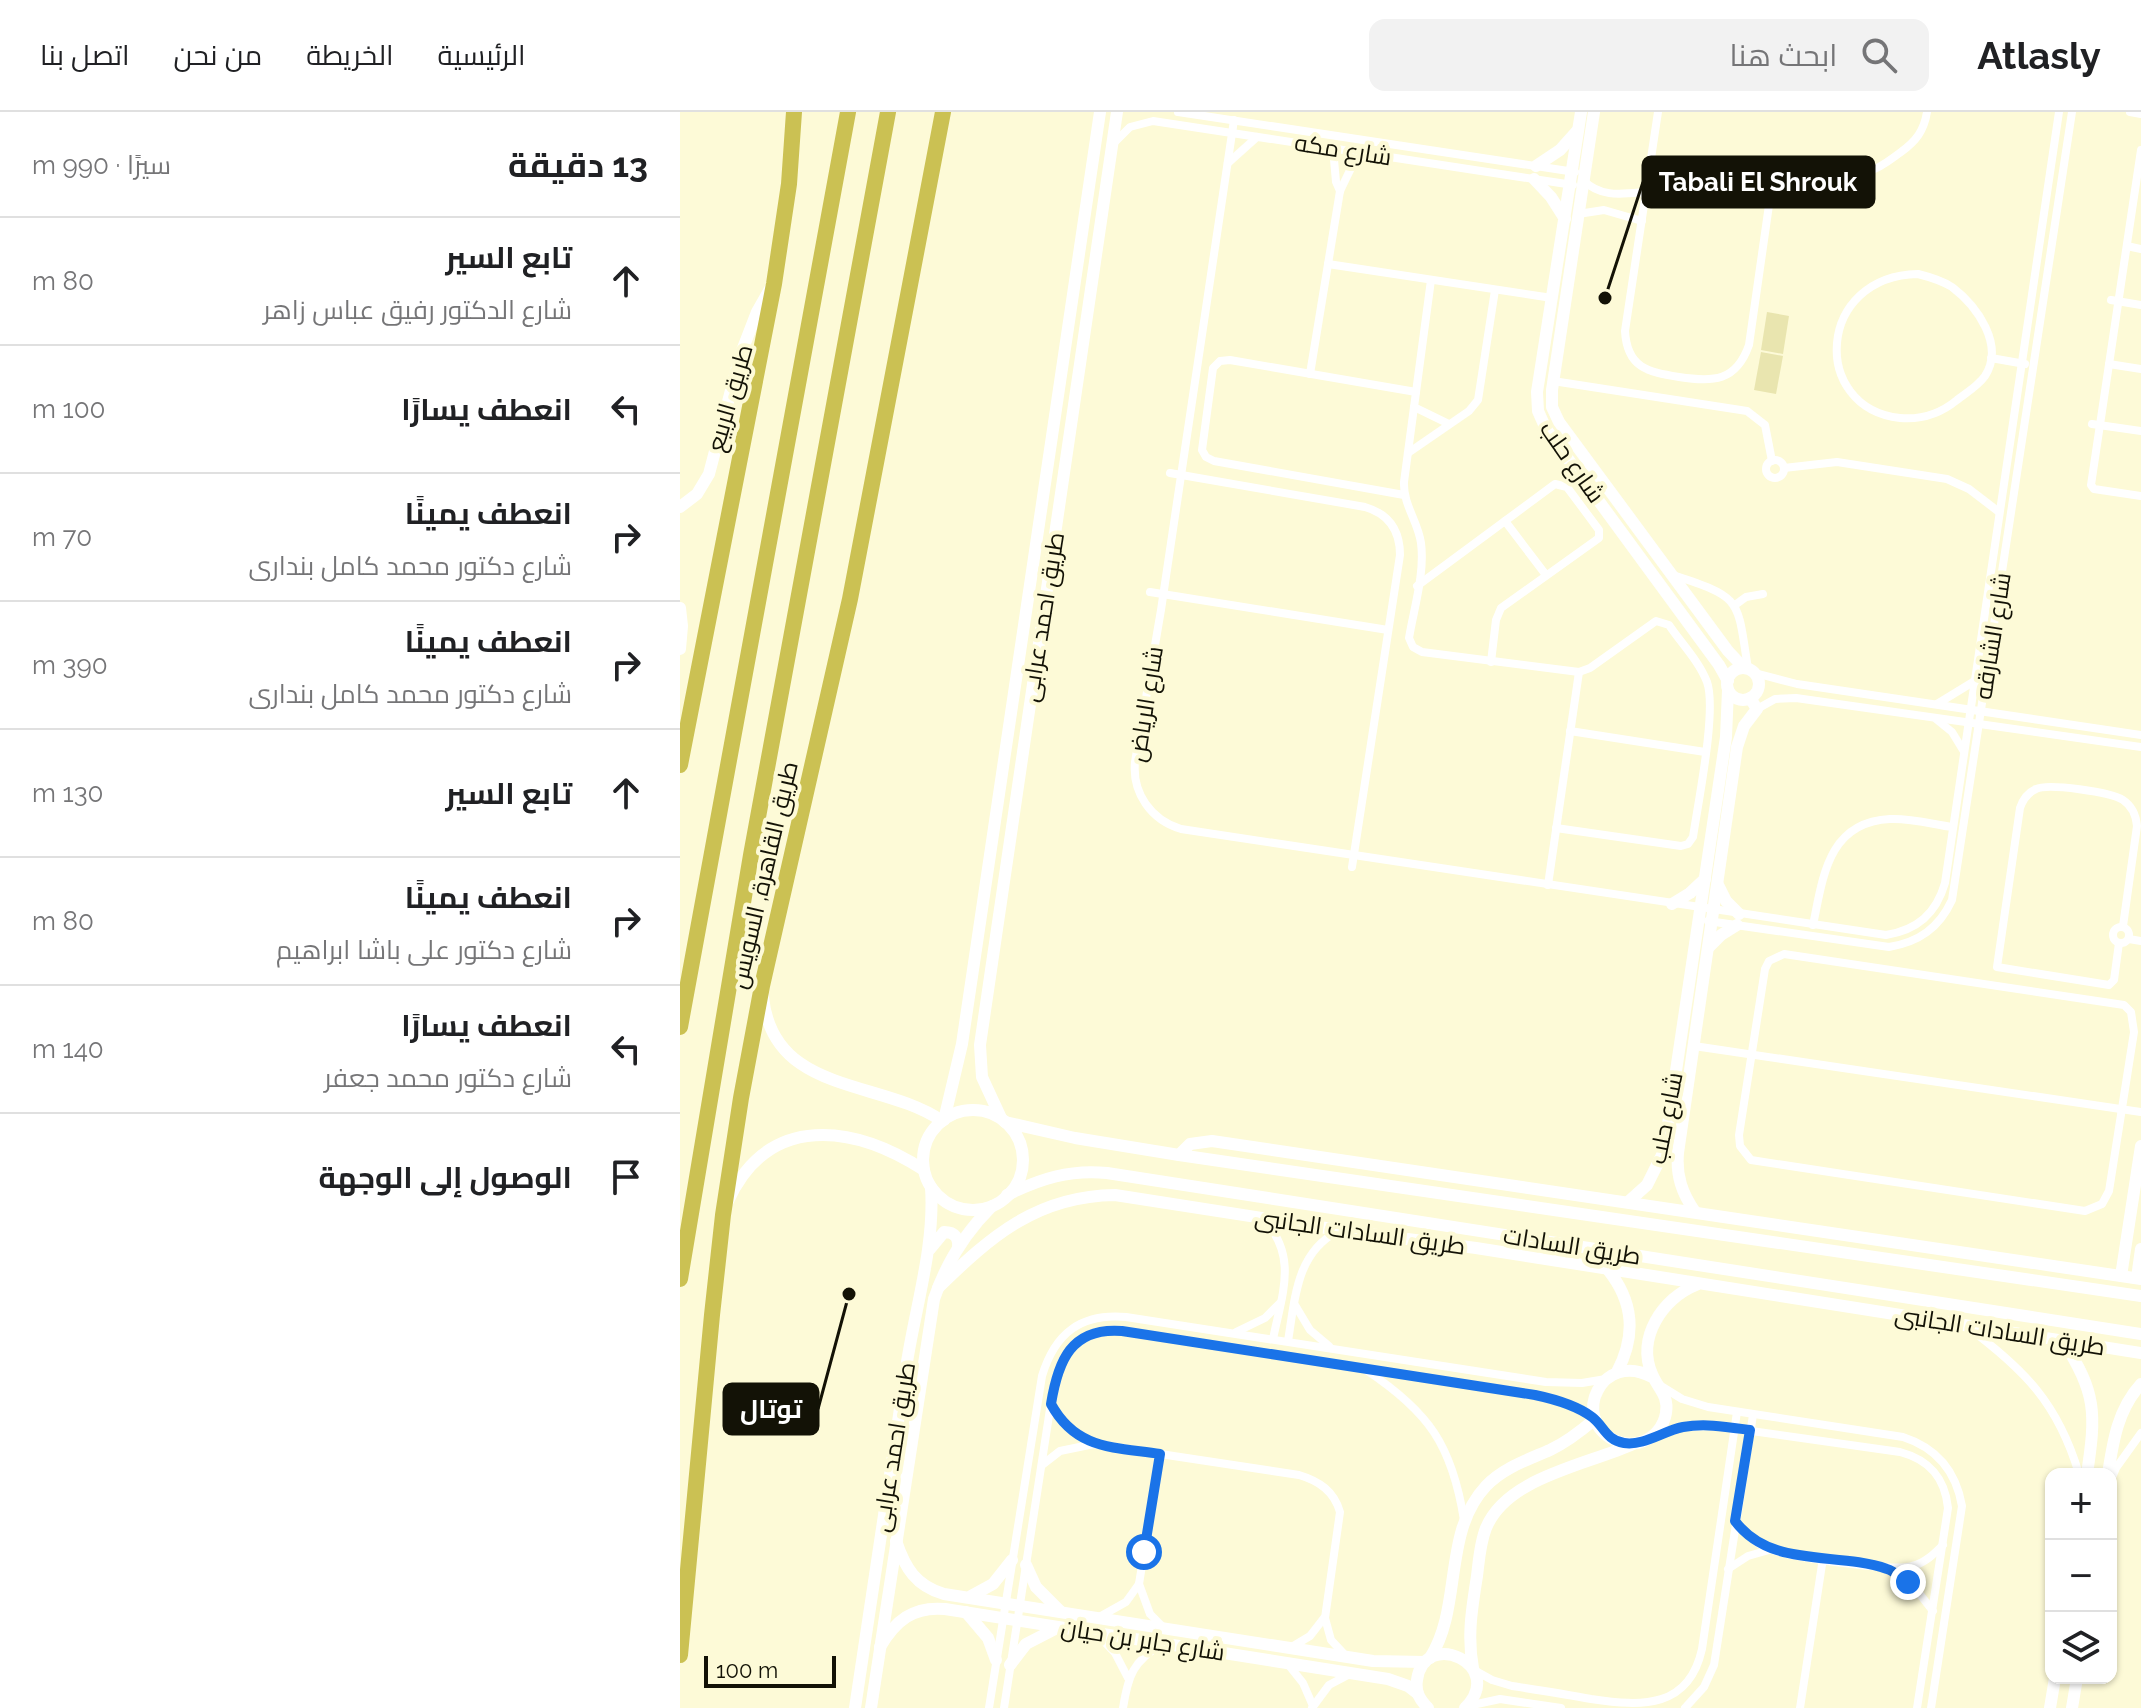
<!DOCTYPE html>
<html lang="ar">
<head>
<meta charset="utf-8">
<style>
  body { margin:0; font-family:Raleway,Cairo,sans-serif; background:#f2f2f2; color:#202124; direction:rtl }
  .controls { position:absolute; right:24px; bottom:24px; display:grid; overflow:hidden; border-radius:16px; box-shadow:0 2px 6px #0004 }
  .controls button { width:72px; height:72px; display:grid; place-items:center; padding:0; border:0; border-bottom:2px solid #e0e0e0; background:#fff; color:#202124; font:40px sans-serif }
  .scale { position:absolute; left:24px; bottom:20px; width:132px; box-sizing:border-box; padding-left:8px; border:4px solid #131206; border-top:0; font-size:22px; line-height:28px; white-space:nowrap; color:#131206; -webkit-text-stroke:6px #fdfad7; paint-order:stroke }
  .stop { position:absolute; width:24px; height:24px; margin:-18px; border:6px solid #1a73e8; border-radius:50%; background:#fff }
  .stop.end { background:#1a73e8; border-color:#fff; box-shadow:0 2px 8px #0008 }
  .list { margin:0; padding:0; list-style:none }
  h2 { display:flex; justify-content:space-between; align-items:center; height:104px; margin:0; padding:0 32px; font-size:34px }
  h2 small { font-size:26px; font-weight:400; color:#757577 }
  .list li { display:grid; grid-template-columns:52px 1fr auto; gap:24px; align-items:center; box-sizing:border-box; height:128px; padding:0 32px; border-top:2px solid #e0e0e0 }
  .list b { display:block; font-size:30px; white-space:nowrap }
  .list p { margin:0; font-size:26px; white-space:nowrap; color:#757577 }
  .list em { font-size:26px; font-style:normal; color:#757577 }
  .icon { flex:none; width:44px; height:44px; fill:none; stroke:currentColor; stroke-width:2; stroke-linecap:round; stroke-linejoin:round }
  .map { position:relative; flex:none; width:1461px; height:1596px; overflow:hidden; direction:ltr }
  header { display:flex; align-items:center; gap:48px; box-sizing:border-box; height:112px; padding:0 40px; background:#fff; border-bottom:2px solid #e0e0e0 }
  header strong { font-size:38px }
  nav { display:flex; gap:44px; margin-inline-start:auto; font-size:28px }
  .search { width:560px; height:72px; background:#f2f2f2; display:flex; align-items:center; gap:20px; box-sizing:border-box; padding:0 28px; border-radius:16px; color:#757577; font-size:30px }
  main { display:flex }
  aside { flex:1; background:#fff }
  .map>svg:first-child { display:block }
</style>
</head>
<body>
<header>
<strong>Atlasly</strong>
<div class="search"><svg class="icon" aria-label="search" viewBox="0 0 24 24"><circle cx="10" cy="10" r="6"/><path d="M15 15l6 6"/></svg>ابحث هنا</div>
<nav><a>الرئيسية</a><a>الخريطة</a><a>من نحن</a><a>اتصل بنا</a></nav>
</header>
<main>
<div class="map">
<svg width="1461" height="1596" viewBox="0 0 1461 1596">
  <rect width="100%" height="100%" fill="#fdfad7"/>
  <g fill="#e9e5af">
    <polygon points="1087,200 1109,204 1103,242 1081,238"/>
    <polygon points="1081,240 1103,244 1096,282 1074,278"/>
  </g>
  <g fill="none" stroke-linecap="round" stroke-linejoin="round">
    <g stroke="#fff" stroke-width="8">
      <polyline points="498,0 895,60"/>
      <path d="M978,0L945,219C947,256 968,260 999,265C1033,270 1056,270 1069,233L1092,72C1111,34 1156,64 1189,59C1201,56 1211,47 1221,40C1236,29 1244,19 1247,0"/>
      <polyline points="1450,0 1461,2"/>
      <path d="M554,8L481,498L455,650C452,681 471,708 501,717L1206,823C1237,818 1256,802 1265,771L1379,0"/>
      <polyline points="435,30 450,15 473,9 893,73"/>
      <polyline points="653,36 656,70 660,79"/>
      <polyline points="1461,38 1411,373 1414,377 1461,384"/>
      <polyline points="548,51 577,25"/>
      <path d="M903,68C921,86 942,82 966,80"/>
      <polyline points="898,102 924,98 962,109"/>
      <polyline points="1447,134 1461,137"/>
      <polyline points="648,152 872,186"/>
      <path d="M1238,162C1250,165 1261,168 1272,175C1297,194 1325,233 1305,264C1298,274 1286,281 1277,288C1260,302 1242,308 1220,306C1130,296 1136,164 1238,162Z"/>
      <path d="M751,168L724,370C723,393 738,409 741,431C745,461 734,496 729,526L733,535L742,540L899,560L910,556L976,509L989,513C1001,531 1019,549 1027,570C1037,598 1018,691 1013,725L1008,732L1001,734L876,716"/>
      <polyline points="1431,188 1461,193"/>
      <polyline points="1311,246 1345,252"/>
      <polyline points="1429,252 1461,257"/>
      <polyline points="630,262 660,79 673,52 683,41"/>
      <polyline points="873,269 1067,299 1085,313 1092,349"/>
      <polyline points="734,295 769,312"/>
      <polyline points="1412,312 1461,319"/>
      <polyline points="728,341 789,299 798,288 815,178"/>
      <circle cx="1095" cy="357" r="9"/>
      <polyline points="1104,356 1157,350 1267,367 1289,377 1319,400"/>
      <path d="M490,361L685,395C709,402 720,418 720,443L672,755"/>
      <polyline points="724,383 534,349 526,345 522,338 533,256 540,249 550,248 736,280"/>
      <polyline points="825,409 866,463"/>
      <path d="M993,463C1063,486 1057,486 1068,557"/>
      <polyline points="737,474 875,372 887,375 919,418 919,426 821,496 816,508 811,550"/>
      <polyline points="470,480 708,518"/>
      <polyline points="1055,493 1066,485 1083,482"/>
      <polyline points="1075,561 1117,572 1461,623"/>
      <polyline points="1257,592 1293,570"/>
      <polyline points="1077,597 1095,587 1116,586 1461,635"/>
      <polyline points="1256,607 1272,620 1283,638"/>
      <polyline points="890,619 1025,640"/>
      <polyline points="868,773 899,560"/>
      <path d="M1028,809L1209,835C1239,830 1259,816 1272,788L1392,0"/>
      <path d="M1133,813C1143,765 1148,710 1210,707C1230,706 1252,712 1272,715"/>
      <circle cx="1441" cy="823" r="8"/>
      <polyline points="1449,827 1461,829"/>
      <path d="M1439,831L1434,868L1429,873L1317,855L1340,696C1343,687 1347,681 1356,677C1368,671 1431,680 1443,688C1452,694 1456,703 1457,714L1443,814"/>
      <polygon points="1104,842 1444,893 1451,900 1454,920 1429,1079 1422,1092 1405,1099 1071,1048 1060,1034 1059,1023 1085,857 1089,849"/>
      <polyline points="1014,934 1461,1000"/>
      <path d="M582,1106C619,1143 602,1182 593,1227"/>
      <polyline points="615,1193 630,1218 649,1234"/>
      <path d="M1286,1214C1344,1257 1378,1291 1399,1362"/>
      <polyline points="556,1220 585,1206 600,1191"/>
      <path d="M608,1229C615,1187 616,1141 658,1119"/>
      <path d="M686,1258C749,1300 772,1333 784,1408"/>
      <path d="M981,1274L1002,1287L1028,1295L1223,1325C1257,1336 1276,1359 1282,1394L1251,1596"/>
      <polyline points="371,1293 384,1312 413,1332"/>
      <path d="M977,1322L1004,1315L1036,1314L1220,1340C1250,1348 1265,1366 1268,1396L1237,1596"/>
      <path d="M362,1353L380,1339L414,1332L619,1363C639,1369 654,1379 660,1400L645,1506L651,1528L666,1544"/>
      <polyline points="1431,1368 1436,1356 1461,1321"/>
      <path d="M1055,1409C1064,1420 1075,1432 1089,1437C1110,1445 1213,1460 1232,1454C1245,1451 1254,1442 1263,1433"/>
      <polyline points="1048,1457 1068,1444 1089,1438"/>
      <polyline points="1208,1457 1235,1476 1253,1499"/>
      <polyline points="459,1472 470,1502 484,1516"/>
      <polyline points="421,1504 446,1490 459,1472 480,1342"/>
      <polyline points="416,1521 435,1541 448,1566"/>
      <polyline points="610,1536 630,1524 644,1506"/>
      <polyline points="607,1551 623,1571 633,1594"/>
      <path d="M794,1558L812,1568L832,1574C858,1578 885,1582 911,1587C963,1595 1009,1596 1022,1537L1057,1300"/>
      <polyline points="788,1594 820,1587 881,1596"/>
      <path d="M309,1596L362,1264C375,1221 401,1201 446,1205L866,1270L902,1271L926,1267"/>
      <path d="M324,1596L372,1284C382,1242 394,1215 442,1219L855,1283L892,1294L915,1307"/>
      <path d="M443,1596C448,1564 453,1549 482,1532"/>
      <polyline points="632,1596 649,1573 668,1563"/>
      <polyline points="1005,1596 1024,1575 1034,1553 1073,1303"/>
      <polyline points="1120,1596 1143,1446"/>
    </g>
    <g stroke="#fff" stroke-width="12">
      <polyline points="901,0 857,280 858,299 866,317 1039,553 1048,569"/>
      <polyline points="914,0 872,278 872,295 879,310 1048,539 1064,556"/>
      <polyline points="856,54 880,38 897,19"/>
      <polyline points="854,67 871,85 885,107"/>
      <polyline points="0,395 17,382 29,362 60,244 77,200 90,177"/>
      <polyline points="0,496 2,514 0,537"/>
      <circle cx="1063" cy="572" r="16"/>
      <polyline points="1038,773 1046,789 1059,802"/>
      <polyline points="992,792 1010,781 1025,767"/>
      <polyline points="1028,836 1041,823 1057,813"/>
      <path d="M83,885C93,983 201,967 262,1009"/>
      <circle cx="293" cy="1048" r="50"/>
      <polyline points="321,1006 302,965 300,933 437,0"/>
      <polyline points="264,1008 282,932 420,0"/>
      <polyline points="325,1010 395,1026 499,1043 1461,1184"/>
      <polyline points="499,1043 510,1032 532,1029 1461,1167"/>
      <path d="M327,1083C360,1067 390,1057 427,1061L1461,1222"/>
      <path d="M48,1089C89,1000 174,1013 244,1058"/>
      <polyline points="948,1090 967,1073 984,1039 1046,625 1048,578"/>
      <path d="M1015,1100C1002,1081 996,1064 998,1041L1057,635L1064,614L1077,597L1070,586"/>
      <path d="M250,1137L264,1120C275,1120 279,1126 278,1136"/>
      <path d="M929,1159C954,1191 956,1224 937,1260"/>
      <polyline points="1441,1164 1461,1034"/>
      <polyline points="1457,1166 1461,1137"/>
      <path d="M258,1176C311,1124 357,1084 435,1083L659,1118L796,1136L1461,1241"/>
      <path d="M1382,1228C1417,1280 1416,1302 1407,1362"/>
      <path d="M972,1265C922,1238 890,1306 934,1328C944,1332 955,1333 964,1329C976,1324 984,1313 986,1301C989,1283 978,1277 972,1262C956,1226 983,1186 1016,1173"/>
      <path d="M1428,1362C1433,1329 1438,1297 1461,1272"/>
      <path d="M216,1429C225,1456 236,1474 264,1482L693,1549L745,1550"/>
      <polyline points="346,1453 356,1475 380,1499"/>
      <polyline points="291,1484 313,1472 332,1448"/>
      <polyline points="286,1500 308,1526 316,1548"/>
      <path d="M200,1535C215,1509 233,1494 265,1497L708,1567L728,1574L737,1581"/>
      <path d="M750,1546C783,1494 762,1421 806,1374C823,1356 847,1348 870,1338C887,1330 901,1319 915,1307"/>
      <polyline points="330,1553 346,1532 377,1516"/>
      <path d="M793,1556C787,1524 792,1496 797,1464C799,1448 800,1431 806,1416C827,1365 907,1353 953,1332"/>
      <path d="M175,1596C192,1481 209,1366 227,1250C236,1193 255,1133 251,1075"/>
      <path d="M191,1596L254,1187C266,1151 286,1120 312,1094"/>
      <path d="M748,1596C740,1588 735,1580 737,1568C744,1515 828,1553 785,1596"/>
      <polyline points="1370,1596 1375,1566"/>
      <polyline points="1392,1596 1397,1566"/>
    </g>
    <g stroke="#cbc153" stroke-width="16">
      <polyline points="0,653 94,172 109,72 114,0"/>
      <polyline points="0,915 168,0"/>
      <polyline points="0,1167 71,743 208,0"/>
      <polyline points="0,1543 32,1203 43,1103 61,986 82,874 170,487 263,0"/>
    </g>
  </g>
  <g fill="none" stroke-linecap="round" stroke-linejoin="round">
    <path stroke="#1a73e8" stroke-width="10" d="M464,1440L480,1342C434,1335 396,1338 371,1292C378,1249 391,1215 442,1219L855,1283C874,1287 896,1293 912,1305C924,1314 926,1328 944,1331C964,1334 983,1319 1003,1315C1025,1311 1048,1315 1070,1318L1055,1409C1091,1457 1156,1439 1207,1457C1214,1459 1221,1466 1228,1470"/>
  </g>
  <g text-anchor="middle" stroke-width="8" stroke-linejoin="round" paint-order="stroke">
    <g font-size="24" fill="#131206" stroke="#fdfad7">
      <text transform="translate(663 38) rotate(9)" y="8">شارع مكه</text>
      <text transform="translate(50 286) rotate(-74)" y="8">طريق الربيع</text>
      <text transform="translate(892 350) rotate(55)" y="8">شارع حلب</text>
      <text transform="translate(363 505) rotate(-81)" y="8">طريق احمد عرابى</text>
      <text transform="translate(1313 524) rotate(-81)" y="8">شارع الشارقه</text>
      <text transform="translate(466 592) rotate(-81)" y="8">شارع الرياض</text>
      <text transform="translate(84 763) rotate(-77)" y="8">طريق القاهرة, السويس</text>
      <text transform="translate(986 1006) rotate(-79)" y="8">شارع حلب</text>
      <text transform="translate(680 1120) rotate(8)" y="8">طريق السادات الجانبى</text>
      <text transform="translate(892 1134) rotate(9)" y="8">طريق السادات</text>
      <text transform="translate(1320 1219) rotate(9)" y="8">طريق السادات الجانبى</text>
      <text transform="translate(214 1335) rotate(-81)" y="8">طريق احمد عرابى</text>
      <text transform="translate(463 1528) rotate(9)" y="8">شارع جابر بن حيان</text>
    </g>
  </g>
  <path fill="none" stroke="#131206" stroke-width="3" d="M925 186L963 70M169 1182L138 1297"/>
  <g fill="#131206" stroke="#fdfad7" stroke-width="3">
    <circle cx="925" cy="186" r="8"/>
    <circle cx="169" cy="1182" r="8"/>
  </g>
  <g fill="#131206" stroke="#131206" stroke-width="3">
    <rect x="963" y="45" width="231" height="50" rx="8"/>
    <rect x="44" y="1272" width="94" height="50" rx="8"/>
  </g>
  <g font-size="26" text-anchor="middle" font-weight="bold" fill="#fff">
    <text x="1078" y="79">Tabali El Shrouk</text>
    <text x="91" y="1306">توتال</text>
  </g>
</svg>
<div class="controls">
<button>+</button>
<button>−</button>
<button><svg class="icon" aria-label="layers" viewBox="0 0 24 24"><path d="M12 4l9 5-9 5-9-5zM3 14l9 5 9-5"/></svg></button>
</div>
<div class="scale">100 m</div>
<div class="stop" style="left:464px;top:1440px"></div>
<div class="stop end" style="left:1228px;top:1470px"></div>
</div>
<aside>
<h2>13 دقيقة<small>سيرًا · 990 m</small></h2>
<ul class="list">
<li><svg class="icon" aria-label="ahead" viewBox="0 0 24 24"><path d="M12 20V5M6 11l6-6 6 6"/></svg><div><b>تابع السير</b><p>شارع الدكتور رفيق عباس زاهر</p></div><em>80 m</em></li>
<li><svg class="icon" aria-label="left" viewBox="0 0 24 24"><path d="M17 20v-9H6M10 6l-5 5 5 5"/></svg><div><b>انعطف يسارًا</b></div><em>100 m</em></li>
<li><svg class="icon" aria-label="right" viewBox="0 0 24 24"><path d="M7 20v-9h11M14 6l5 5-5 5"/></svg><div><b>انعطف يمينًا</b><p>شارع دكتور محمد كامل بندارى</p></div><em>70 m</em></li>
<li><svg class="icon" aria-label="right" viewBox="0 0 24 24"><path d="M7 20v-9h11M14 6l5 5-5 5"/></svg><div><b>انعطف يمينًا</b><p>شارع دكتور محمد كامل بندارى</p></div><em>390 m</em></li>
<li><svg class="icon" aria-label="ahead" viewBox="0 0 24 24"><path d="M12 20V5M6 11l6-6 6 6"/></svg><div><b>تابع السير</b></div><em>130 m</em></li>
<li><svg class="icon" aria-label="right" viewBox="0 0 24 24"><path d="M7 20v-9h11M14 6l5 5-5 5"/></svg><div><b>انعطف يمينًا</b><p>شارع دكتور على باشا ابراهيم</p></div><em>80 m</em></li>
<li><svg class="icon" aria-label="left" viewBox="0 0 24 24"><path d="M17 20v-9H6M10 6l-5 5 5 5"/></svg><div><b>انعطف يسارًا</b><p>شارع دكتور محمد جعفر</p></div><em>140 m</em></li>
<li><svg class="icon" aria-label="arrive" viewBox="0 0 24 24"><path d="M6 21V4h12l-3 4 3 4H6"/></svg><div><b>الوصول إلى الوجهة</b></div></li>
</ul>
</aside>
</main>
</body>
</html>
